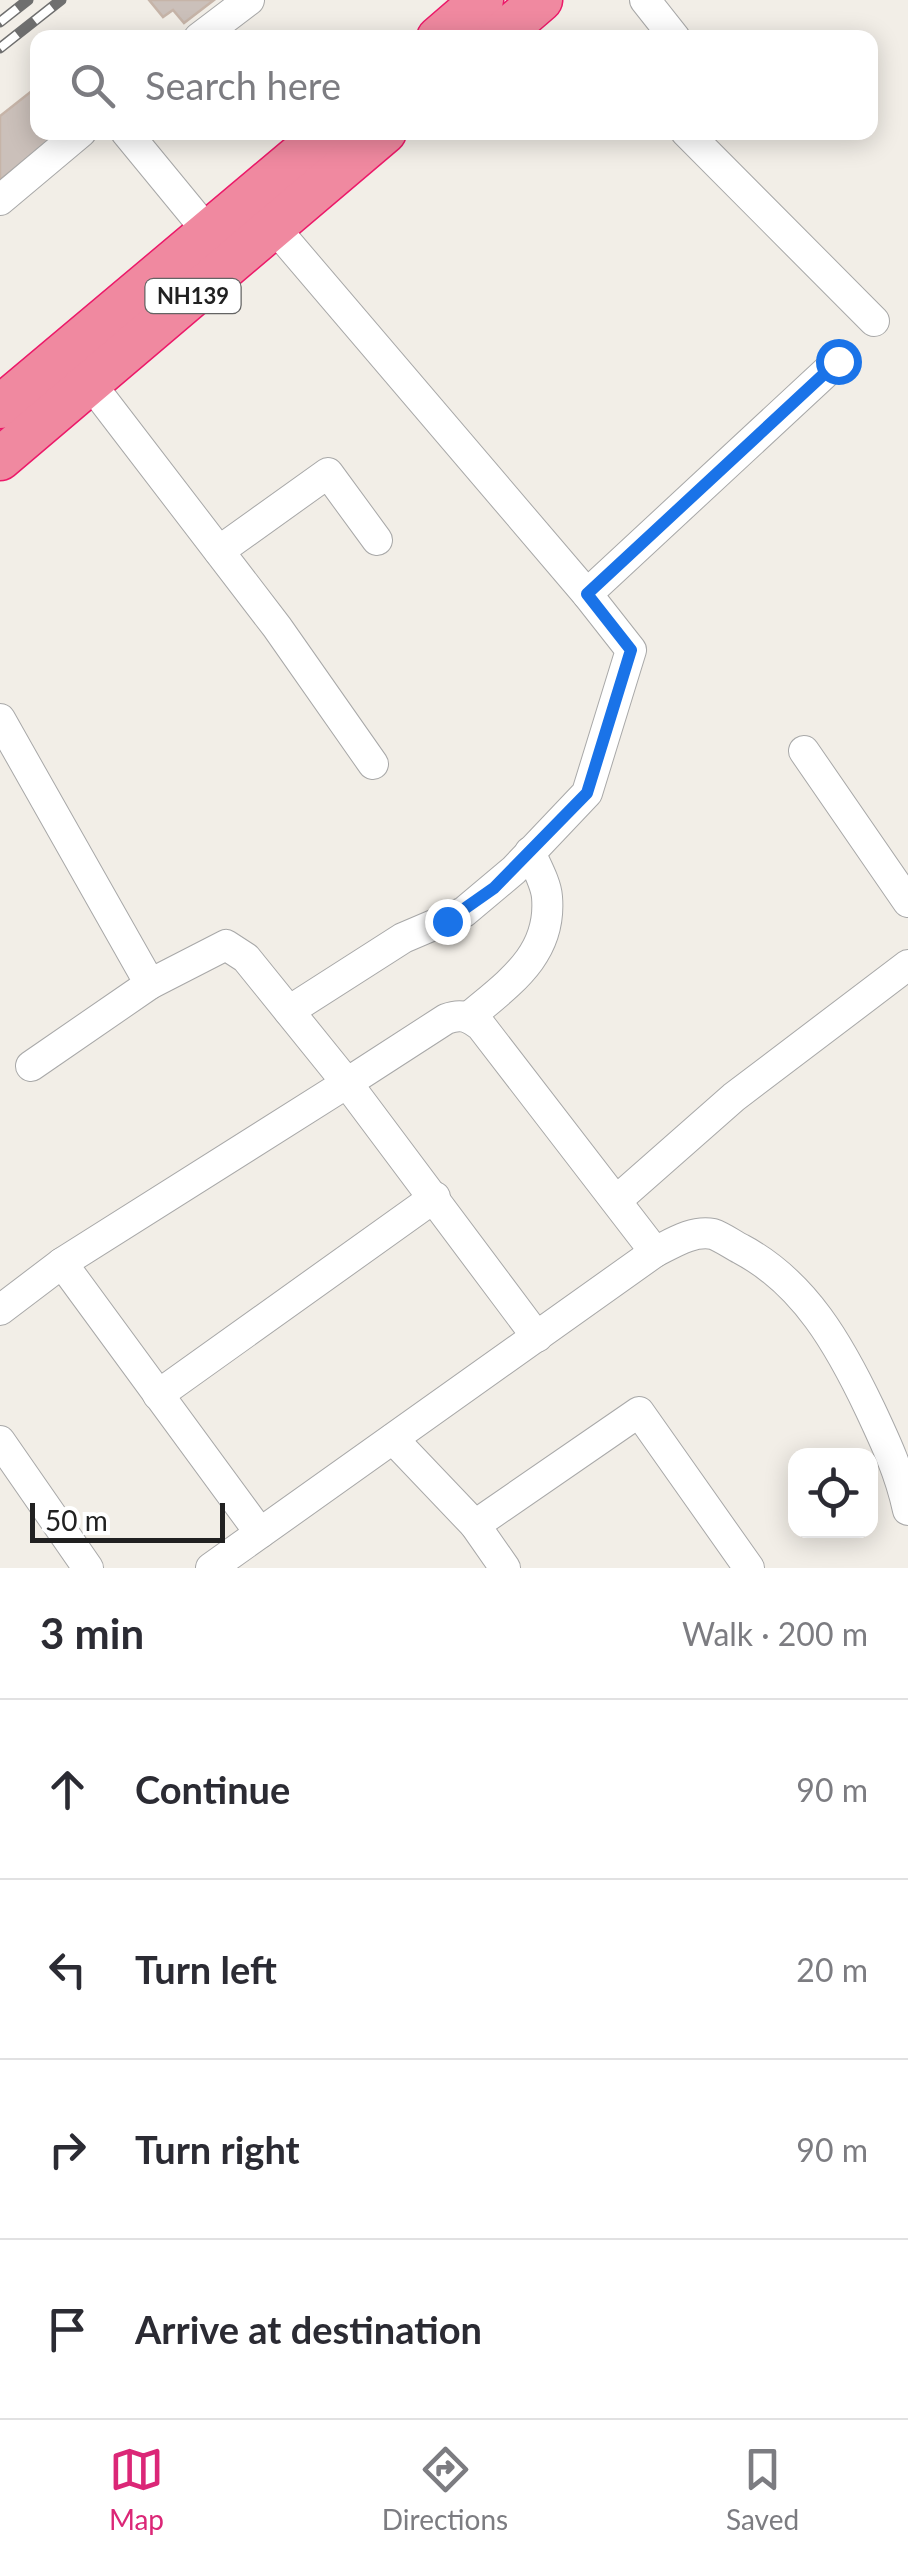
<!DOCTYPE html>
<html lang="en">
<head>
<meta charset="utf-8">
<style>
  body { margin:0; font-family:Lato,sans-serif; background:#f2f2f3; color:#2b2b33 }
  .controls { position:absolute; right:30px; bottom:30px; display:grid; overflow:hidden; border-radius:20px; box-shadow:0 5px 25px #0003 }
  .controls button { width:90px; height:90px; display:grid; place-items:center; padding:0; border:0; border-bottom:2px solid #e1e1e2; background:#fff; color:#2b2b33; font:50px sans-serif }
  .scale { position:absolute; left:30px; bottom:25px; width:195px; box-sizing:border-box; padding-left:10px; border:5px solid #212121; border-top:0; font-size:28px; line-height:35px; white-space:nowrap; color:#212121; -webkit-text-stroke:8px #fff; paint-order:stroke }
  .stop { position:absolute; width:30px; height:30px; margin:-22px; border:8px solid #1a73e8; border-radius:50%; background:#fff }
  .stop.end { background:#1a73e8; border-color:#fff; box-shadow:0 2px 10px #0008 }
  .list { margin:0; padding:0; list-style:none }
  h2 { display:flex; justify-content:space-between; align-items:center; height:130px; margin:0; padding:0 40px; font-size:42px }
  h2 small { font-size:32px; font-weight:400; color:#7c7c81 }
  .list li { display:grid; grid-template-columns:65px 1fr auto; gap:30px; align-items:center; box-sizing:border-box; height:180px; padding:0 40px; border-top:2px solid #e1e1e2 }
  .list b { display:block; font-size:38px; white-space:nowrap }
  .list em { font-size:32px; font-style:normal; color:#7c7c81 }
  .icon { flex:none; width:55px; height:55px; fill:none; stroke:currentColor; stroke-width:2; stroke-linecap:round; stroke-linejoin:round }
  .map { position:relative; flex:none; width:908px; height:1568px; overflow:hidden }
  .search { position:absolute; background:#fff; box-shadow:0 5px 25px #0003; left:30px; right:30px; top:30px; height:110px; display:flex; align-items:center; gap:25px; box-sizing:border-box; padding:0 35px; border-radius:20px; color:#7c7c81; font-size:38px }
  .sheet { height:850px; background:#fff }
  nav { display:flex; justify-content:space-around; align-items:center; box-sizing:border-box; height:140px; border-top:2px solid #e1e1e2; background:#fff; font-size:28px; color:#7c7c81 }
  nav a { display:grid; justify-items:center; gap:5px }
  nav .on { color:#db2777 }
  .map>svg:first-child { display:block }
</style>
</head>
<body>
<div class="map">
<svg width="908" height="1568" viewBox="0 0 908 1568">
  <rect width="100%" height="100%" fill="#f2eee7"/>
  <g fill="#cbc0ba" stroke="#c6b4a8" stroke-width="2.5">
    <polygon points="149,0 214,0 184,23 173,10 163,17"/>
    <polygon points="38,86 38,132 60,132 0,180 0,116"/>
  </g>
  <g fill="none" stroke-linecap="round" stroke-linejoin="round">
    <g stroke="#a8a8a8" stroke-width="32">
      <g id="minor">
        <polyline points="645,0 675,38"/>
        <polyline points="199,38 249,0"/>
        <polyline points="126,132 209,233"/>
        <polyline points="686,132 874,321"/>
        <polyline points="0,200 81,132"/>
        <polyline points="274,227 587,594 631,650 587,793 514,870 464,912 403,938 289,1011"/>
        <polyline points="90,383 277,627 373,764"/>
        <polyline points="219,551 328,473 377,540"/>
        <polyline points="587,594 838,361"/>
        <polyline points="0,719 150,984"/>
        <polyline points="804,751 908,902"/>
        <path d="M469,1017C509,983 552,955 547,897C546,883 536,866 530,852"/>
        <path d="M31,1066L150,984L226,945L246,958L347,1083L446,1019C462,1013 469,1017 481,1026L655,1252"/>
        <polyline points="617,1200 734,1097 908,965"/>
        <polyline points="62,1263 347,1083 537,1337"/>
        <polyline points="0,1310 62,1263 260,1533"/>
        <polyline points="158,1395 435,1197"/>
        <polyline points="393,1439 475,1525 639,1412 749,1568"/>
        <polyline points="0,1441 88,1568"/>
        <polyline points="475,1525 505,1568"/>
        <path d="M211,1568L655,1252C673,1243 693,1230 713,1234C722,1237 733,1245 741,1249C805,1283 840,1346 870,1409C886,1443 900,1473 908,1510"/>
      </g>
    </g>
    <g stroke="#ec1969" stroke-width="45">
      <g id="highway">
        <polyline points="438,38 482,0"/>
        <polyline points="497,38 541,0"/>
        <polyline points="0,407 327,132"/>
        <polyline points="0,459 385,132"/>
      </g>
    </g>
    <use href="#minor" stroke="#fff" stroke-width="30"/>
    <use href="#highway" stroke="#f089a0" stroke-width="42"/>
    <g stroke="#6f6f6f" stroke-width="11">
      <g id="rail">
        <polyline points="0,22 28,0"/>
        <polyline points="0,48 61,0"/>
      </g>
    </g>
    <use href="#rail" stroke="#fff" stroke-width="8" stroke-dasharray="22" stroke-linecap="butt"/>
  </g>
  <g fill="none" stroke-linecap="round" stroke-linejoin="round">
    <polyline stroke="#1a73e8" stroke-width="12" points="447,921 494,888 587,793 631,650 587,594 838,361"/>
  </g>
  <g text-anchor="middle" stroke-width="9" stroke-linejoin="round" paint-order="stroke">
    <rect fill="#fff" stroke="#646464" stroke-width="2.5" x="145.5" y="279" width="95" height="34" rx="8"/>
    <g font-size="22" font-weight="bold" fill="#212121">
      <text x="193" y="304">NH139</text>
    </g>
  </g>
</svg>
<div class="controls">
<button><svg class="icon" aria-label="locate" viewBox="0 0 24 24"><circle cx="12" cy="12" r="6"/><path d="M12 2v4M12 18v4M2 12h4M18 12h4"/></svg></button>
</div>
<div class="scale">50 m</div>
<div class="stop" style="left:838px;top:361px"></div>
<div class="stop end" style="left:447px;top:921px"></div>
<div class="search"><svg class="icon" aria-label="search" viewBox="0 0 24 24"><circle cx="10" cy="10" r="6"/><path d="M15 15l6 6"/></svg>Search here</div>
</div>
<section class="sheet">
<h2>3 min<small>Walk · 200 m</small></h2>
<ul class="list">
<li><svg class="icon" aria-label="ahead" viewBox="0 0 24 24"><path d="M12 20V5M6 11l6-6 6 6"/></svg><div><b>Continue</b></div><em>90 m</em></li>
<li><svg class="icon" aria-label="left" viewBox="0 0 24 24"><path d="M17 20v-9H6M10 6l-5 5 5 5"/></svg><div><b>Turn left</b></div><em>20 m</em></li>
<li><svg class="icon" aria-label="right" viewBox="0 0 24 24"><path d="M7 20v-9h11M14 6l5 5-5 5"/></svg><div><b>Turn right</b></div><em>90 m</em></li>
<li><svg class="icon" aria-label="arrive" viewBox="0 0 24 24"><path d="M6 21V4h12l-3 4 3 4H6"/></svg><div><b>Arrive at destination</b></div></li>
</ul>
</section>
<nav>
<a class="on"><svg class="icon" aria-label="map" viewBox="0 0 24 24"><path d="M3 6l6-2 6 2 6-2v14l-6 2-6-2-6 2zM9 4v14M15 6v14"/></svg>Map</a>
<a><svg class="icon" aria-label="directions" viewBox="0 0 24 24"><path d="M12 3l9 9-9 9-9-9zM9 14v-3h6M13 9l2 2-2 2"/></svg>Directions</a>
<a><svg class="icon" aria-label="saved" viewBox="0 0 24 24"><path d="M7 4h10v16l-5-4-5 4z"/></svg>Saved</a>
</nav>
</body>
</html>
